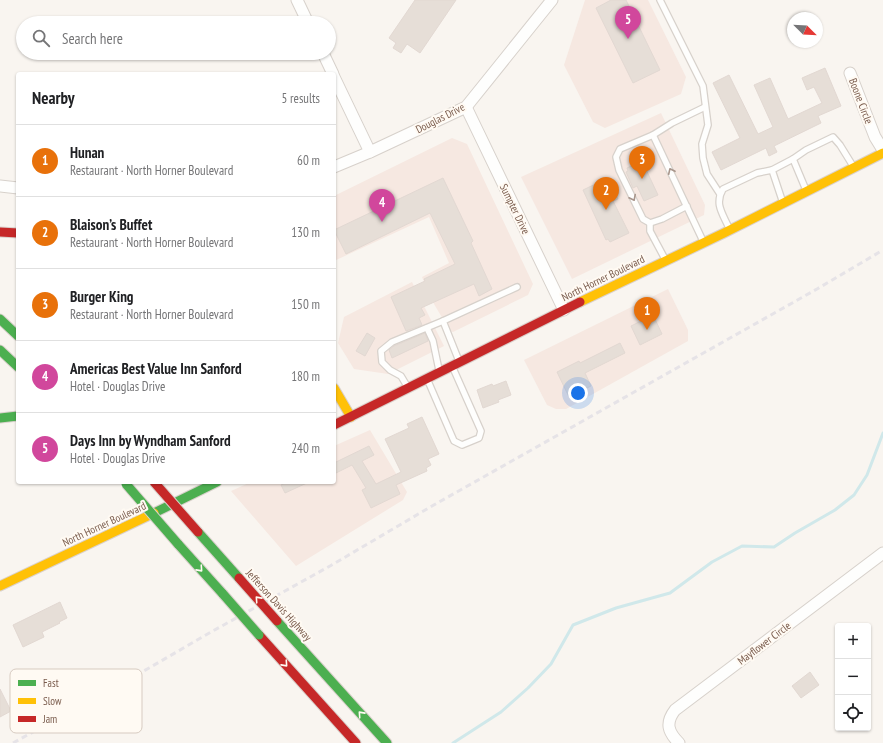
<!DOCTYPE html>
<html lang="en">
<head>
<meta charset="utf-8">
<style>
  body { margin:0; font-family:"PT Sans Narrow",sans-serif; background:#f2f2f2; color:#202124 }
  .controls { position:absolute; right:12px; bottom:12px; display:grid; overflow:hidden; border-radius:4px; box-shadow:0 1px 3px #0004 }
  .controls button { width:36px; height:36px; display:grid; place-items:center; padding:0; border:0; border-bottom:1px solid #e0e0e0; background:#fff; color:#202124; font:20px sans-serif }
  .compass { position:absolute; left:787px; top:12px; width:36px; height:36px; border-radius:50%; background:#fff; box-shadow:0 1px 3px #0004; rotate:114deg }
  .you { position:absolute; left:578px; top:393px; width:14px; height:14px; margin:-10px; border:3px solid #fff; border-radius:50%; background:#1a73e8; box-shadow:0 0 0 6px #1a73e833 }
  .badge { display:grid; place-items:center; width:26px; height:26px; border-radius:50%; background:#5c5450; color:#fff; font-size:13px; font-weight:700 }
  .pin { position:absolute; translate:-50% -33px; filter:drop-shadow(0 1px 2px #0008) }
  .pin::after { content:''; position:absolute; top:21px; width:14px; height:12px; background:inherit; clip-path:polygon(0 0,100% 0,50% 100%) }
  .list { margin:0; padding:0; list-style:none }
  h2 { display:flex; justify-content:space-between; align-items:center; height:52px; margin:0; padding:0 16px; font-size:17px }
  h2 small { font-size:13px; font-weight:400; color:#757577 }
  .list li { display:grid; grid-template-columns:26px 1fr auto; gap:12px; align-items:center; box-sizing:border-box; height:72px; padding:0 16px; border-top:1px solid #e0e0e0 }
  .list b { display:block; font-size:15px; white-space:nowrap }
  .list p { margin:0; font-size:13px; white-space:nowrap; color:#757577 }
  .list em { font-size:13px; font-style:normal; color:#757577 }
  .icon { flex:none; width:22px; height:22px; fill:none; stroke:currentColor; stroke-width:2; stroke-linecap:round; stroke-linejoin:round }
  .map { position:relative; flex:none; width:883px; height:743px; overflow:hidden }
  .search { position:absolute; background:#fff; box-shadow:0 1px 3px #0004; left:16px; top:16px; width:320px; height:44px; display:flex; align-items:center; gap:10px; box-sizing:border-box; padding:0 14px; border-radius:22px; color:#757577; font-size:15px }
  .panel { position:absolute; background:#fff; box-shadow:0 1px 3px #0004; left:16px; top:72px; width:320px; height:412px; border-radius:4px }
  .map>svg:first-child { display:block }
</style>
</head>
<body>
<div class="map">
<svg width="883" height="743" viewBox="0 0 883 743">
  <rect width="100%" height="100%" fill="#f9f5f0"/>
  <g fill="#f6e8e1">
    <polygon points="585,0 648,0 686,77 681,94 605,128 593,122 564,65"/>
    <polygon points="661,113 705,205 704,215 572,279 521,177"/>
    <polygon points="452,138 467,144 533,284 528,295 453,332 450,331 434,304 422,277 449,263 429,217 334,261 334,196"/>
    <polygon points="412,282 444,346 388,374 354,369 338,343 344,317"/>
    <polygon points="668,289 688,330 688,341 566,409 556,409 547,405 524,360"/>
    <polygon points="370,430 407,492 403,500 296,566 231,491 251,482 334,482 334,446"/>
  </g>
  <g fill="none" stroke-linecap="round" stroke-linejoin="round">
    <polyline stroke="#d0e8ea" stroke-width="3" points="453,743 501,712 528,688 551,664 573,625 616,608 670,593 712,562 742,546 774,547 795,533 835,510 854,495 867,475 883,433"/>
  </g>
  <g fill="#e6ded7" stroke="#e2d8d2">
    <polygon points="415,0 456,0 420,53 407,44 401,53 393,48 396,43 389,38"/>
    <polygon points="611,0 626,0 660,70 633,83 596,8"/>
    <polygon points="825,68 841,106 818,116 821,123 774,146 777,152 769,156 766,148 721,170 712,152 740,138 713,83 729,75 758,134 773,127 754,85 770,78 788,119 822,103 814,87 807,90 802,78"/>
    <polygon points="642,161 658,195 644,201 637,186 633,188 626,172 628,171 627,168"/>
    <polygon points="443,178 473,241 471,243 492,289 479,296 474,284 421,308 425,315 419,318 422,325 406,331 391,297 425,281 424,279 455,264 430,213 346,254 334,230"/>
    <polygon points="608,178 618,199 613,201 629,233 610,242 608,239 606,240 583,190"/>
    <polygon points="653,315 662,334 640,345 631,326"/>
    <polygon points="367,333 375,338 365,356 356,351"/>
    <polygon points="425,333 428,341 392,358 389,350 394,346"/>
    <polygon points="620,343 625,353 585,373 591,386 569,397 557,372 579,361 580,363"/>
    <polygon points="506,381 511,395 498,400 499,402 483,408 477,390 492,384 493,386"/>
    <polygon points="422,417 439,454 428,459 431,465 426,468 427,471 396,485 400,494 371,508 362,490 366,488 352,465 334,474 334,463 369,446 374,455 362,461 376,484 401,472 385,439 409,428 407,424"/>
    <polygon points="287,482 309,482 285,493 281,485"/>
    <polygon points="60,602 67,618 59,622 60,623 42,632 44,637 23,647 13,625"/>
    <polygon points="810,672 819,685 801,698 792,686"/>
    <polygon points="0,689 11,711 0,717"/>
  </g>
  <g fill="none" stroke-linecap="round" stroke-linejoin="round">
    <g stroke="#d7d1cb" stroke-width="8">
      <g id="lane">
        <polyline points="660,0 703,86 708,125 702,144 703,158 707,174 720,194"/>
        <polyline points="653,135 672,123 705,107"/>
        <polyline points="806,190 793,159 806,150 833,137 840,145 853,166"/>
        <polyline points="782,200 772,170 793,159"/>
        <polyline points="687,206 662,219 650,223 643,219 619,170 616,157 620,149 653,135 703,241"/>
        <polyline points="650,223 650,231 665,259"/>
        <path d="M729,228C723,214 714,204 723,189L757,173L772,170"/>
        <polyline points="427,328 433,341 439,370"/>
        <polyline points="459,361 443,321 517,287"/>
        <polyline points="428,381 454,441 462,445 479,438 481,431 453,368"/>
        <polyline points="407,386 401,376 390,370 382,362 381,351 392,342 443,321"/>
      </g>
    </g>
    <g stroke="#d7d1cb" stroke-width="13">
      <g id="street">
        <polyline points="297,0 308,23"/>
        <polyline points="323,53 333,74"/>
        <polyline points="850,73 875,137 883,150"/>
        <polyline points="334,77 370,152"/>
        <polyline points="466,107 564,310"/>
        <polyline points="334,167 370,152 466,107 552,0"/>
        <polyline points="0,186 18,188"/>
        <path d="M679,743C668,732 665,723 675,710L883,553"/>
      </g>
    </g>
    <g stroke="#dad1cc" stroke-width="11">
      <g id="fast">
        <polyline points="0,319 18,336"/>
        <polyline points="0,350 18,367"/>
        <polyline points="0,418 18,416"/>
        <polyline points="154,513 217,482"/>
        <polyline points="198,532 239,578"/>
        <polyline points="178,544 223,594"/>
        <polyline points="277,621 387,743"/>
      </g>
    </g>
    <g stroke="#dad1cc" stroke-width="11">
      <g id="slow">
        <polyline points="580,302 724,233 883,153"/>
        <polyline points="334,388 351,417"/>
        <polyline points="0,586 154,513"/>
      </g>
    </g>
    <g stroke="#dad1cc" stroke-width="11">
      <g id="jam">
        <polyline points="0,232 18,233"/>
        <polyline points="334,425 580,302"/>
        <polyline points="259,635 356,743"/>
      </g>
    </g>
    <use href="#lane" stroke="#fefefd" stroke-width="5.5"/>
    <use href="#street" stroke="#fefefd" stroke-width="11"/>
    <use href="#fast" stroke="#4caf50" stroke-width="9"/>
    <use href="#slow" stroke="#ffc107" stroke-width="9"/>
    <use href="#jam" stroke="#c62828" stroke-width="9"/>
    <polyline stroke="#e6e3e7" stroke-width="3" stroke-dasharray="6 4" stroke-linecap="butt" points="13,743 149,668 211,632 330,566 432,506 817,289 883,250"/>
    <g stroke="#dad1cc" stroke-width="11" stroke-linecap="butt">
      <g id="fast-bridge">
        <polyline points="126,484 178,544"/>
        <polyline points="223,594 259,635"/>
      </g>
    </g>
    <g stroke="#dad1cc" stroke-width="11" stroke-linecap="butt">
      <g id="jam-bridge">
        <polyline points="154,482 198,532"/>
        <polyline points="239,578 277,621"/>
      </g>
    </g>
    <use href="#fast-bridge" stroke="#4caf50" stroke-width="9"/>
    <use href="#jam-bridge" stroke="#c62828" stroke-width="9"/>
  </g>
  <defs><path id="oneway-chevron" d="M-2-3.5L2.5 0L-2 3.5" fill="none" stroke-width="1.6" stroke-linecap="round" stroke-linejoin="round"/></defs>
  <g stroke="#a8958b">
    <use href="#oneway-chevron" transform="translate(671 171) rotate(-115)"/>
    <use href="#oneway-chevron" transform="translate(633 198) rotate(63)"/>
  </g>
  <g stroke="#fffaf3">
    <use href="#oneway-chevron" transform="translate(200 569) rotate(48)"/>
    <use href="#oneway-chevron" transform="translate(258 599) rotate(-132)"/>
    <use href="#oneway-chevron" transform="translate(285 664) rotate(48)"/>
    <use href="#oneway-chevron" transform="translate(361 714) rotate(-132)"/>
  </g>
  <g text-anchor="middle" stroke-width="4" stroke-linejoin="round" paint-order="stroke">
    <g font-size="11" fill="#7a5c4d" stroke="#fffaf3">
      <text transform="translate(861 101) rotate(69)" y="4">Boone Circle</text>
      <text transform="translate(440 118) rotate(-27)" y="4">Douglas Drive</text>
      <text transform="translate(515 209) rotate(64)" y="4">Sumpter Drive</text>
      <text transform="translate(603 278) rotate(-26)" y="4">North Horner Boulevard</text>
      <text transform="translate(104 524) rotate(-25)" y="4">North Horner Boulevard</text>
      <text transform="translate(279 605) rotate(48)" y="4">Jefferson Davis Highway</text>
      <text transform="translate(764 643) rotate(-37)" y="4">Mayflower Circle</text>
    </g>
  </g>
  <rect x="10" y="669" width="132" height="64" rx="6" fill="#fffaf3" stroke="#d7cbc1" stroke-width="1"/>
  <rect x="18" y="680" width="18" height="6" fill="#4caf50"/>
  <rect x="18" y="698" width="18" height="6" fill="#ffc107"/>
  <rect x="18" y="716" width="18" height="6" fill="#c62828"/>
  <g font-size="11" fill="#7a5c4d">
    <text x="43" y="687">Fast</text>
    <text x="43" y="705">Slow</text>
    <text x="43" y="723">Jam</text>
  </g>
</svg>
<div class="controls">
<button>+</button>
<button>−</button>
<button><svg class="icon" aria-label="locate" viewBox="0 0 24 24"><circle cx="12" cy="12" r="6"/><path d="M12 2v4M12 18v4M2 12h4M18 12h4"/></svg></button>
</div>
<svg class="compass" viewBox="-18 -18 36 36"><path d="M0-13l5 13h-10z" fill="#e53935"/><path d="M0 13l5-13h-10z" fill="#757577"/></svg>
<div class="you"></div>
<div class="pin badge" style="left:647px;top:330px;background:#e8710a">1</div>
<div class="pin badge" style="left:606px;top:210px;background:#e8710a">2</div>
<div class="pin badge" style="left:642px;top:179px;background:#e8710a">3</div>
<div class="pin badge" style="left:382px;top:222px;background:#d1479c">4</div>
<div class="pin badge" style="left:628px;top:39px;background:#d1479c">5</div>
<div class="search"><svg class="icon" aria-label="search" viewBox="0 0 24 24"><circle cx="10" cy="10" r="6"/><path d="M15 15l6 6"/></svg>Search here</div>
<section class="panel">
<h2>Nearby<small>5 results</small></h2>
<ul class="list">
<li><span class="badge" style="background:#e8710a">1</span><div><b>Hunan</b><p>Restaurant · North Horner Boulevard</p></div><em>60 m</em></li>
<li><span class="badge" style="background:#e8710a">2</span><div><b>Blaison’s Buffet</b><p>Restaurant · North Horner Boulevard</p></div><em>130 m</em></li>
<li><span class="badge" style="background:#e8710a">3</span><div><b>Burger King</b><p>Restaurant · North Horner Boulevard</p></div><em>150 m</em></li>
<li><span class="badge" style="background:#d1479c">4</span><div><b>Americas Best Value Inn Sanford</b><p>Hotel · Douglas Drive</p></div><em>180 m</em></li>
<li><span class="badge" style="background:#d1479c">5</span><div><b>Days Inn by Wyndham Sanford</b><p>Hotel · Douglas Drive</p></div><em>240 m</em></li>
</ul>
</section>
</div>
</body>
</html>
